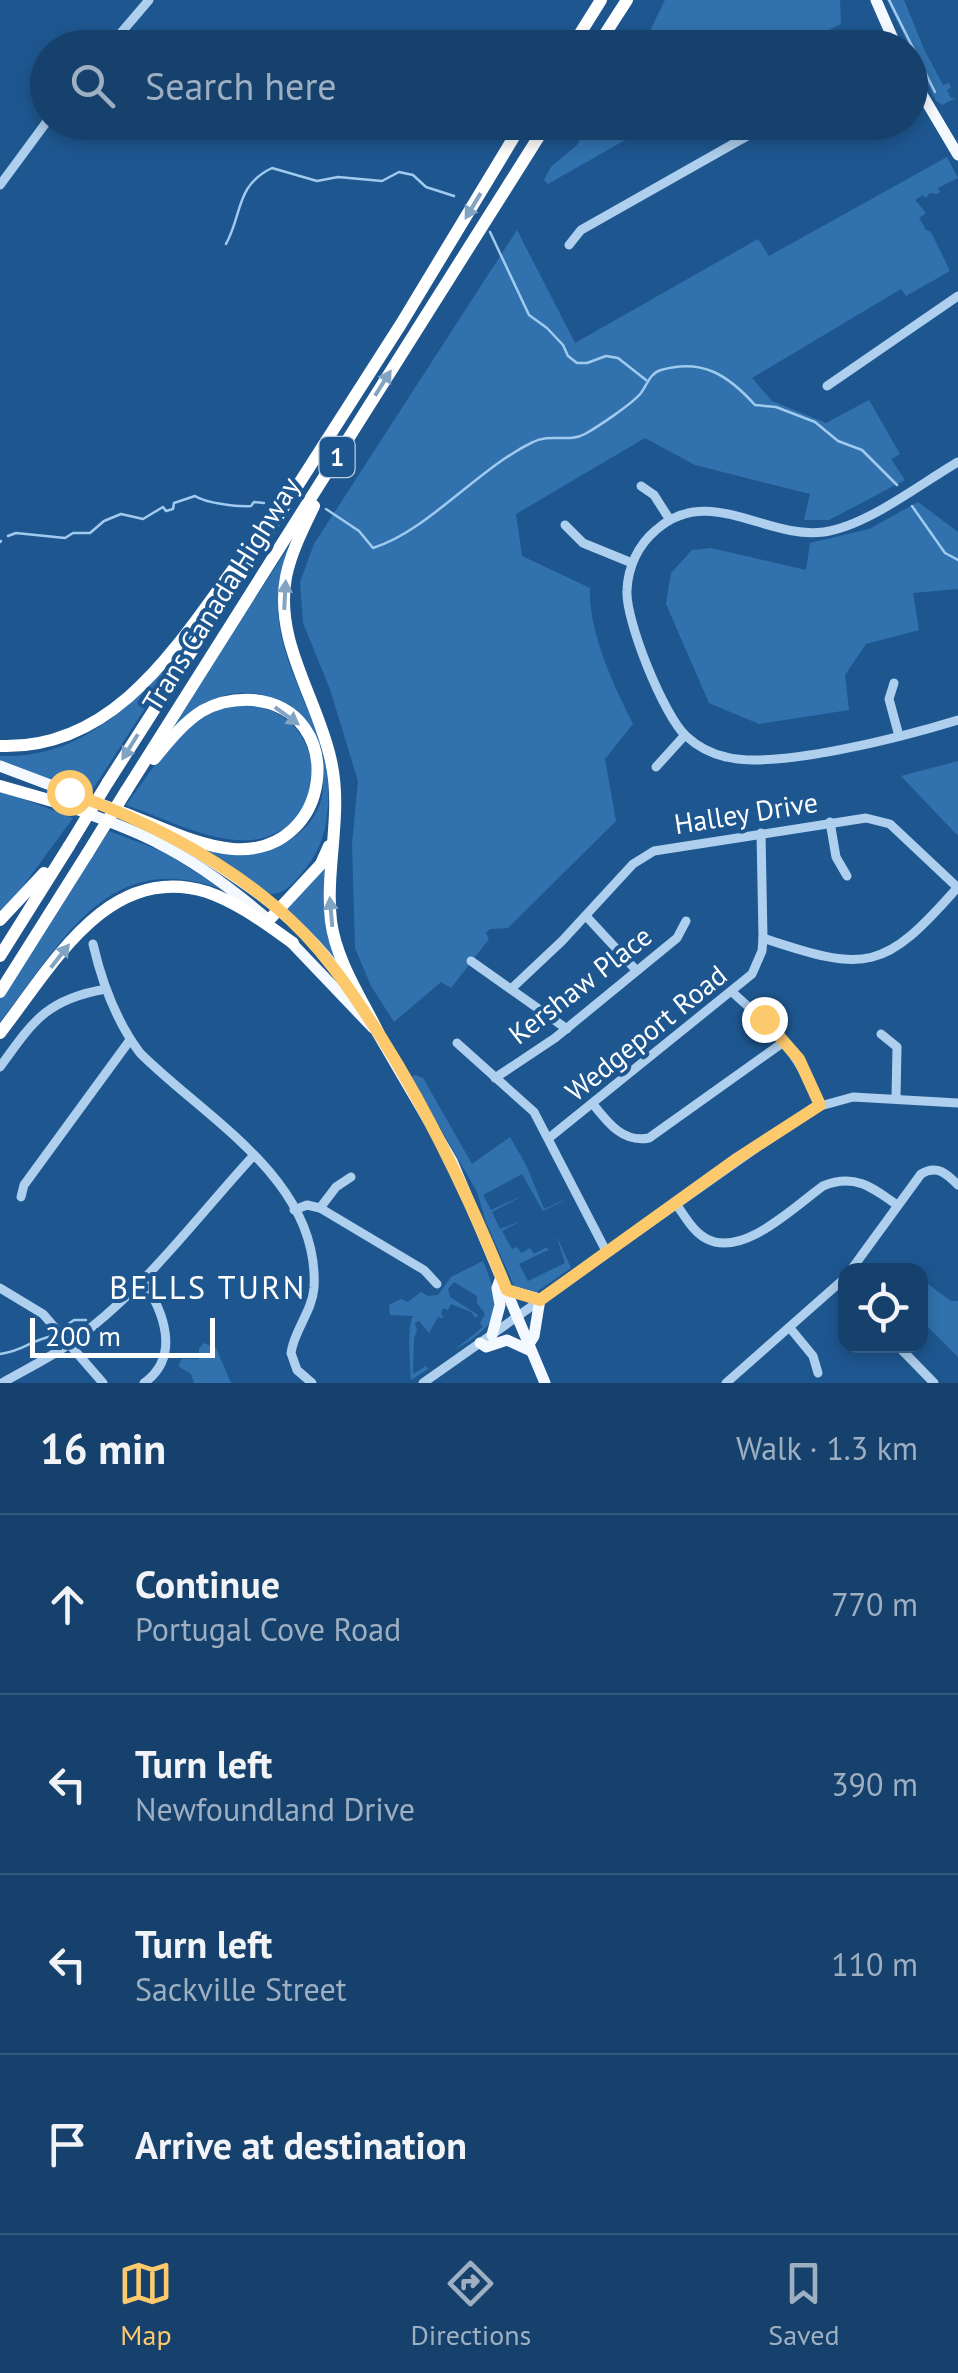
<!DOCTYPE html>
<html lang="en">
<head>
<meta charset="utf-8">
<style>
  body { margin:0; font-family:"PT Sans",sans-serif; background:#234c74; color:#f1f3f6 }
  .controls { position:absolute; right:30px; bottom:30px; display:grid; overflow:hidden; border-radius:20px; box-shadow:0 5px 15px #0003 }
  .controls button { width:90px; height:90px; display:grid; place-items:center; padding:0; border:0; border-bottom:2px solid #355a7f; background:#16416c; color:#f1f3f6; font:50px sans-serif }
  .scale { position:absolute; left:30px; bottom:25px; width:185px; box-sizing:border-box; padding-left:10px; border:5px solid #fff; border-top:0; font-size:28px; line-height:35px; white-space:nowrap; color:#fff; -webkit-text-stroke:8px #1e5790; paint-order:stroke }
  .stop { position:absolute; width:30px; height:30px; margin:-22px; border:8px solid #fcc96d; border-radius:50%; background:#fff }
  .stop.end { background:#fcc96d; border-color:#fff; box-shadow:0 2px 10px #0008 }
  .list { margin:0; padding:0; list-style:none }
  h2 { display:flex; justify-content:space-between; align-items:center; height:130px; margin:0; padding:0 40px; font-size:42px }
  h2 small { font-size:32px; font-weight:400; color:#9eafc2 }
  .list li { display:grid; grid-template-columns:65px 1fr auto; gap:30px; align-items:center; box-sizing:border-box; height:180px; padding:0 40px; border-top:2px solid #355a7f }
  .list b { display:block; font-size:38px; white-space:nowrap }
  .list p { margin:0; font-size:32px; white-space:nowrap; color:#9eafc2 }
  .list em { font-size:32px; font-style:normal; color:#9eafc2 }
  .icon { flex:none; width:55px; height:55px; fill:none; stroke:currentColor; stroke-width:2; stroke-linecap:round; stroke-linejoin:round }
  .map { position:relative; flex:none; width:958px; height:1383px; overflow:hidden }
  .search { position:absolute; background:#16416c; box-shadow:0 5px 15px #0003; left:30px; right:30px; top:30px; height:110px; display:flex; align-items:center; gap:25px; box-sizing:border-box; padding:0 35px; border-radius:55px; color:#9eafc2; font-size:38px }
  .sheet { height:850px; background:#16416c }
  nav { display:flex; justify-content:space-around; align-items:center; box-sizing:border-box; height:140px; border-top:2px solid #355a7f; background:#16416c; font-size:28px; color:#9eafc2 }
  nav a { display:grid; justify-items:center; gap:5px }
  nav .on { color:#fcc96d }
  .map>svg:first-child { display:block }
</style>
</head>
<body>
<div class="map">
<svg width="958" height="1383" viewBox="0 0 958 1383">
  <rect width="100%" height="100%" fill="#1e5790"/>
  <g fill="#3172ae">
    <path d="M665,0H840L841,24L794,47H731L718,34C696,38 667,47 649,33Z"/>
    <polygon points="887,0 904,0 924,49 943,85 949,83 951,87 947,90 951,98 956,98 942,105 936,101"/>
    <polygon points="589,123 655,123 548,184 544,180 551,167 577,145"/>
    <path d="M947,157L958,178L938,188L940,192L937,194L930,193L926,198L923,195L915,200L926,213L919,218L926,230L931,232L950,271L906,296L901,289L752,378L772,401L826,423L869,400L900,454L891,459L905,480L829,520H804L810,494L695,465L645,438L516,514L522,556L590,588C588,632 614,686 633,724L605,759L616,821L508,928L490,929L486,933L489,939L451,988L441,982L394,1022L371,986L355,948L352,844L358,781L330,689L303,623L300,582L314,544L517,230L575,343L758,239L769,256Z"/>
    <polygon points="918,502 958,532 958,589 913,593 919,630 866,644 845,675 849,710 759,724 709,703 666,604 671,573 692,550 711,548 806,570 810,543 869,529"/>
    <path d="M293,540C283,570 274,597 280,629C291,692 333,737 328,805C326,830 322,847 306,868C296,879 287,894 271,894L184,837C198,843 213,851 228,854C270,862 331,827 322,777C320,768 314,757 310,748C306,738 302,721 295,712C289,705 277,700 269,697C226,683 195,706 166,735Z"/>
    <path d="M193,634L91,792L0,762V756C88,759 142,695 193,634Z"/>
    <path d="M245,702C260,707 275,710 287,720C333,759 313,835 251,840C210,843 164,818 126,805L173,740L212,710Z"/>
    <polygon points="958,761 958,836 901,776"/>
    <polygon points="0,790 73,818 15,897 0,912"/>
    <path d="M109,831L164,852L223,890C107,845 61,945 0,1022V999Z"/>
    <polygon points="329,858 326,890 348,980 284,908"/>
    <polygon points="415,1075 423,1078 472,1164 510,1137 527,1167 544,1209 571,1197 543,1211 522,1174 483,1195 491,1210 524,1195 492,1212 500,1229 521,1221 502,1231 512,1249 517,1247 521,1253 530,1248 534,1254 547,1247 548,1250 519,1264 528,1281 565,1263 556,1235 571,1268 535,1293 519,1291 514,1286 486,1222 477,1192 411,1077"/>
    <path d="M483,1261C503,1310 501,1324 453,1351L483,1327L480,1323L485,1314L477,1303V1296L454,1282L448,1289L450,1297L478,1315L476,1318L471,1312L451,1304L448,1310L443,1308L441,1314L444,1318L438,1317L429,1333L419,1321L415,1323L417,1331L414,1338L413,1374L426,1366L428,1369L411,1380C410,1364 407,1327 413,1316L390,1315L389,1305L401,1299L408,1302L421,1292L428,1296L438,1295L451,1277Z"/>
    <polygon points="921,1279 951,1301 958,1301 958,1357 921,1320"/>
    <polygon points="204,1343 216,1348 231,1383 194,1383 191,1374 178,1366 182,1359 199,1359 199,1349"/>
  </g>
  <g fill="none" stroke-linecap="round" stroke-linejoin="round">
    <g stroke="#a1caef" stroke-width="2.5">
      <polyline points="889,0 935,92"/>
      <polyline points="490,232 529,315 547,328 563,345 568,356 577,363 587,363 606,356 618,358 646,380"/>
      <path d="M226,244C243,213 235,186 272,168L317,181L338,177L382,181L399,172L413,175L426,187L454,196"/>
      <polyline points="912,506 945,553 958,560"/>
      <path d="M326,509L359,531L373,548C429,530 477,469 533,442C550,433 569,443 585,434C599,426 632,404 641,393C647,385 650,373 661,370C702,358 728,375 755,405L776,407L815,422L838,441L862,450L897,485"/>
      <path d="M8,536L16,533L65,538L73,533H90L104,521L121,514L143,519L163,507L166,511L173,509L174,503L195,496C205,503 238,507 251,506L254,502L264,503"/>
      <polyline points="0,542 1,541"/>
      <polyline points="64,1327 74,1320 86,1320"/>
      <path d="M0,1354C24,1351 30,1340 53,1336"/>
    </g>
    <g stroke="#aecfed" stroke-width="9">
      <polyline points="108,48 149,0"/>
      <polyline points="0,185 48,120"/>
      <polyline points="569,245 581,230 772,122"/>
      <polyline points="827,386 958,296"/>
      <path d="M958,462C920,484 867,526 824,532C766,540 709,483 656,530C638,545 628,567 627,590C625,620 664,716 686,736C697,746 712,754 726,757C777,770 906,736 958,720"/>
      <polyline points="641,486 654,495 670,520"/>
      <polyline points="565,525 583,543 632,563"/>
      <polyline points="894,683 889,699 899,736"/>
      <polyline points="656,767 685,735"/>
      <polyline points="830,822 836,857 847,876"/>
      <polyline points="586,916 636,970"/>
      <path d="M763,938C867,973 884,971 957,888"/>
      <path d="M93,944C102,983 116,1021 140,1053C206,1119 320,1180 314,1288C312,1312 294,1330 291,1353L297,1370L312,1383"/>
      <polyline points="471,961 567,1029"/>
      <polyline points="511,989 562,941 633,864 654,851 866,818 890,824 958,888"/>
      <path d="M732,992C776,1031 796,1049 820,1105"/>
      <polyline points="881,1034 897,1047 896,1098"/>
      <polyline points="457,1043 534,1112 606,1251"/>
      <path d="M0,1067C33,1021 47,999 106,989"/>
      <polyline points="495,1078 555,1038 677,938 686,921"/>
      <path d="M593,1104C608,1123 623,1143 649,1138L785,1041"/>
      <polyline points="549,1138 752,974 762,951 763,938 761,833"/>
      <polyline points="21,1197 24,1185 130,1040"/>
      <path d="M676,1204C685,1216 693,1232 707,1239C743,1258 795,1206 823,1186C854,1173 872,1187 897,1205"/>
      <polyline points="320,1208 336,1187 351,1177"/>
      <polyline points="294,1210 307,1205 320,1208 424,1270 437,1284"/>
      <path d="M851,1270L921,1174C937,1164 947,1174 958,1185"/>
      <path d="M142,1279C163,1310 182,1356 144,1383"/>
      <polyline points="0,1288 43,1314 103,1383"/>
      <polyline points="790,1328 813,1356 818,1373"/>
      <polyline points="898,1346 934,1383"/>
      <path d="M2,1383C24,1370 48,1359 69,1344C141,1294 195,1219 254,1155"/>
      <polyline points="423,1383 813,1108 853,1097 958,1103"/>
      <polyline points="726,1383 846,1277"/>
    </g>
    <g stroke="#f4f9ff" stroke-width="11">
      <polyline points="876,0 897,48"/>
      <polyline points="910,74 958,155"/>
      <polyline points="0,766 122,812"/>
      <path d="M55,801C89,815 124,825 156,842C196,862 231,888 265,917"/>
      <path d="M170,836C237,876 306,920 349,988"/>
      <polyline points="289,940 373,1028"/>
      <polyline points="375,1029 452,1161 545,1383"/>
      <polyline points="507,1290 540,1299 534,1336 529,1344"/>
      <polyline points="492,1335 500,1305 497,1288 501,1277"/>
      <polyline points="480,1343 486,1347 507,1340 531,1351"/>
    </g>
    <g stroke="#fff" stroke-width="12">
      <polyline points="571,48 601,0"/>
      <polyline points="596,48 627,0"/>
      <path d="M314,506C303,529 291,552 286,577C274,643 318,699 331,761C343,813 325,868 331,921C336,961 362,999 379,1034"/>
      <path d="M0,746C115,750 177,646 237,564"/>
      <polyline points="108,782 401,324 523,122"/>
      <polyline points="0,786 63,804"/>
      <polyline points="126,791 548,122"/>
      <path d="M124,813C158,826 197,846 233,849C334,856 349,709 253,700C235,699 218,702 202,711C183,723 168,742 154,759"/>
      <polyline points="0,920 44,873"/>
      <polyline points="268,921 321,864 329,846"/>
      <polyline points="0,956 69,846"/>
      <polyline points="0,992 87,854"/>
      <path d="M0,1033C51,968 107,861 207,892C239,903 266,924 293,943"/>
    </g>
    <g stroke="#fff" stroke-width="12">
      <polyline points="69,846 108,782"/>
      <polyline points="87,854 126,791"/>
    </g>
  </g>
  <defs><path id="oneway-solid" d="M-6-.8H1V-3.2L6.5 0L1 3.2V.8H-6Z" transform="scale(2.5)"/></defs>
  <g fill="#83a3c2">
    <use href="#oneway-solid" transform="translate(473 206) rotate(121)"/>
    <use href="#oneway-solid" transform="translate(383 383) rotate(-58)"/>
    <use href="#oneway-solid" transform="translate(285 595) rotate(-87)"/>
    <use href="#oneway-solid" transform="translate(287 716) rotate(36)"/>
    <use href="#oneway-solid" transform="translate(130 747) rotate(122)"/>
    <use href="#oneway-solid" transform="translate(331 912) rotate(-95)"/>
    <use href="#oneway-solid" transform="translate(60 956) rotate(-52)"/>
  </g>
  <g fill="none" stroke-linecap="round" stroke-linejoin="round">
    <path stroke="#fcc96d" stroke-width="12" d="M69,792C143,820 215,855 276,907C320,944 350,989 381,1037C432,1118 471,1202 507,1290L540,1300L738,1158L820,1105L799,1059L764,1019"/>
  </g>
  <g text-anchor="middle" stroke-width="8" stroke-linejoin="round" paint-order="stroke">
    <rect fill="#1e5790" stroke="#bccdde" stroke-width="2.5" x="319.5" y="437" width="35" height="40" rx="8"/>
    <g font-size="25" font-weight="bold" fill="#fff">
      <text x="337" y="466">1</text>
    </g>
    <g font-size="28" fill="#fff" stroke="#1e5790">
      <text transform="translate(221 594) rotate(-58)" y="10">Trans Canada Highway</text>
      <text transform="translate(746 813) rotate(-9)" y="10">Halley Drive</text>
      <text transform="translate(580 985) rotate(-38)" y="10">Kershaw Place</text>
      <text transform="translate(646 1033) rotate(-39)" y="10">Wedgeport Road</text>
    </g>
    <g font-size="32" letter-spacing="2.5" fill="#fff" stroke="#1e5790">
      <text x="208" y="1299">BELLS TURN</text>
    </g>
  </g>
</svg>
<div class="controls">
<button><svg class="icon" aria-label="locate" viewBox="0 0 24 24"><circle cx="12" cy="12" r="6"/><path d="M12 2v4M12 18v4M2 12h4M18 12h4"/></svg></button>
</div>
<div class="scale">200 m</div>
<div class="stop" style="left:69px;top:792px"></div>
<div class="stop end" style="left:764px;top:1019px"></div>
<div class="search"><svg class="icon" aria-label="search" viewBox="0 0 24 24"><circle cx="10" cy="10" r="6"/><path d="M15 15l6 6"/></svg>Search here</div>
</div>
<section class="sheet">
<h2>16 min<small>Walk · 1.3 km</small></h2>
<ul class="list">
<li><svg class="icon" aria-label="ahead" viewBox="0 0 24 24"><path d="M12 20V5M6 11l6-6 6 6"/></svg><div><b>Continue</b><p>Portugal Cove Road</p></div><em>770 m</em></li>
<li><svg class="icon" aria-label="left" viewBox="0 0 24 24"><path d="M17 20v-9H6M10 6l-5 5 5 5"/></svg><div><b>Turn left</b><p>Newfoundland Drive</p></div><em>390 m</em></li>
<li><svg class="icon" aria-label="left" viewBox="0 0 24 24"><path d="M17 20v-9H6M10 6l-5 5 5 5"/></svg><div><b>Turn left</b><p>Sackville Street</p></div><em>110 m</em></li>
<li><svg class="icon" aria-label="arrive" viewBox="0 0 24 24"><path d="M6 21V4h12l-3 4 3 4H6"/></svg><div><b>Arrive at destination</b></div></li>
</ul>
</section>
<nav>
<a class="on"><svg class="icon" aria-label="map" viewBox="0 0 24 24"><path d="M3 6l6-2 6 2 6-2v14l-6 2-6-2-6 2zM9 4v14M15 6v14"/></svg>Map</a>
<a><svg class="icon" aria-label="directions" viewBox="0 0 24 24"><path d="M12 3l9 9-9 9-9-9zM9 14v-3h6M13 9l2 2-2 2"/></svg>Directions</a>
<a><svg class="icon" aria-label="saved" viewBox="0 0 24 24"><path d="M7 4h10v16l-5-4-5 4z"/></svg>Saved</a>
</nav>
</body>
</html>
